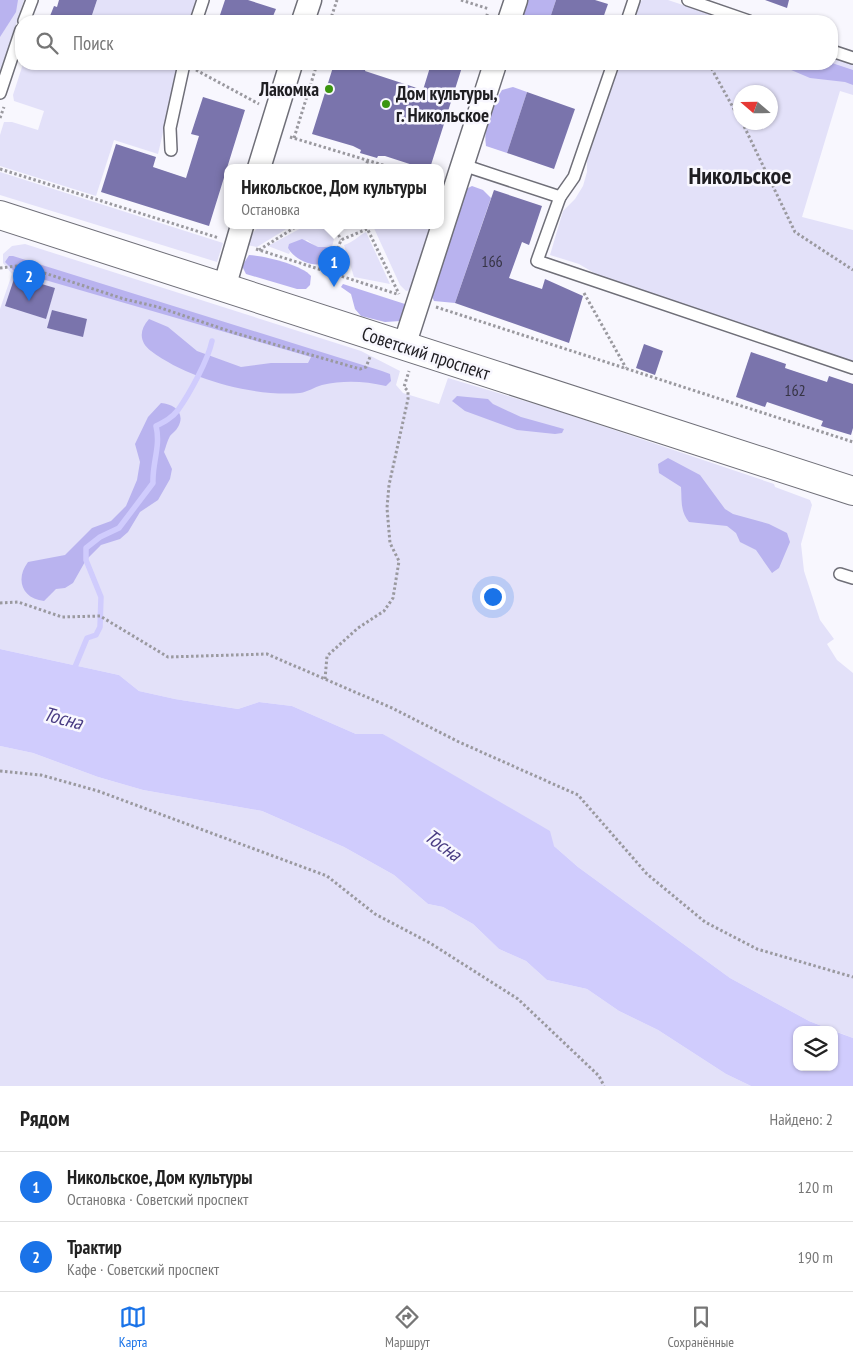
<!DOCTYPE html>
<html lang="ru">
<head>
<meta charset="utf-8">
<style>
  body { margin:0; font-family:"PT Sans Narrow",sans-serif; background:#f2f2f2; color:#222 }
  .controls { position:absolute; right:15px; bottom:15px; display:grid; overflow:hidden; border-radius:10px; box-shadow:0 1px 4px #0004 }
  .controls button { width:45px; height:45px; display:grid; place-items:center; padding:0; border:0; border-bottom:1px solid #e0e0e0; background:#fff; color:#222; font:25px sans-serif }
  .compass { position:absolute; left:733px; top:85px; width:45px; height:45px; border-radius:50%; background:#fff; box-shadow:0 1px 4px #0004; rotate:290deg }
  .you { position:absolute; left:492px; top:596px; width:18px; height:18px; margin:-12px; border:4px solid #fff; border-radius:50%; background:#1a73e8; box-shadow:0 0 0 8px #1a73e833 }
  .badge { display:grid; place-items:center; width:32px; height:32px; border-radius:50%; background:#1a73e8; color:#fff; font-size:16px; font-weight:700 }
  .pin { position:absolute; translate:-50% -41px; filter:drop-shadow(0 1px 2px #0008) }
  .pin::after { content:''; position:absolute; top:26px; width:18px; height:15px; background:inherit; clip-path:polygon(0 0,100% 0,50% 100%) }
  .popup { position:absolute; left:224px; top:164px; width:220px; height:65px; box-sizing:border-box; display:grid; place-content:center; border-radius:10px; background:#fff; filter:drop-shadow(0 1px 4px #0005); font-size:16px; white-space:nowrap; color:#767676 }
  .popup b { font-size:19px; color:#222 }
  .popup::after { content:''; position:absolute; left:50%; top:100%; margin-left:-10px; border:10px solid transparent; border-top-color:#fff }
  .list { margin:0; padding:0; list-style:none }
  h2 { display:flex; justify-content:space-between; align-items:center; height:65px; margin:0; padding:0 20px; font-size:21px }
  h2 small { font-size:16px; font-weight:400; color:#767676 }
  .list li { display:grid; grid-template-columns:32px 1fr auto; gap:15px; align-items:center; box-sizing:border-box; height:70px; padding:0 20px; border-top:1px solid #e0e0e0 }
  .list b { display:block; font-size:19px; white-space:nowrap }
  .list p { margin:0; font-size:16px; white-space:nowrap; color:#767676 }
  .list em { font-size:16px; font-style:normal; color:#767676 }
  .icon { flex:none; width:28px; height:28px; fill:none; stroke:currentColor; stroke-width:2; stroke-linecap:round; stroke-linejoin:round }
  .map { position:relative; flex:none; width:853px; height:1086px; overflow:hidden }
  .search { position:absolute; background:#fff; box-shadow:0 1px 4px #0004; left:15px; right:15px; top:15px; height:55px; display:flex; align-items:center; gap:12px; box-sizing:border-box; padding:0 18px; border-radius:20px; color:#767676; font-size:19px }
  .sheet { height:205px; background:#fff }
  nav { display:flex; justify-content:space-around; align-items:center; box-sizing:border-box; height:70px; border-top:1px solid #e0e0e0; background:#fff; font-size:14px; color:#767676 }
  nav a { display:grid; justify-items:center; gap:2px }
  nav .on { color:#1a73e8 }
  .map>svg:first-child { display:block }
</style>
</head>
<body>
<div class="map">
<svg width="853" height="1086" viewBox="0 0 853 1086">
  <rect width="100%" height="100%" fill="#f8f7fe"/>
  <g fill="#e3e1f9" fill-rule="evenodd">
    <polygon points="0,0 24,0 0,73"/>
    <polygon points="97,0 197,0 190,21 93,21 95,16 92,15"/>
    <polygon points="643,0 668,0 731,21 633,21 640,1"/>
    <path d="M832,56L853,63V95L840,91L802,217L853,230V365L601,277L579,264L550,255L563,211L575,199L583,186L587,172V160L619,64H832ZM740,92H770V122H740Z"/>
    <polygon points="23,64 179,64 158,154 114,140 96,196 0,166 0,135 4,122 12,122 38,130 44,111 14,101 13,95"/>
    <polygon points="0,172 223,243 217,262 0,195"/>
    <polygon points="260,226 291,226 257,247 247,245 248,237"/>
    <polygon points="305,226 327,226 334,239 331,251 327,247 318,248 307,240 288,248 290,252 289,254 268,246"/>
    <polygon points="373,226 437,226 411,290 406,291 400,285"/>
    <path d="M366,232L390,284L354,277L344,245C354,242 358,236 366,232Z"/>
    <polygon points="25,244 361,351 400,371 396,385 403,393 439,404 448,378 558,411 774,484 775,487 810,500 812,505 801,544 804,571 820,620 834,639 827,644 837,660 853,673 853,1038 809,1021 730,978 578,867 554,846 383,734 356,734 292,706 259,702 238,709 175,699 139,691 119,675 0,649 0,309 12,274 3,263 3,254 12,246"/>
    <polygon points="0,746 33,753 98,777 143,790 262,811 344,847 394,875 428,904 443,907 473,924 499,949 526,961 547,980 587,989 619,1011 658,1030 726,1074 751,1086 0,1086"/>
  </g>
  <g fill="#b9b3ef">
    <polygon points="0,0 18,0 16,12 0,37"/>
    <polygon points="527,0 556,0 549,21 520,21"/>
    <polygon points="832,63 853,70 853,85 845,82 810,78 777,64"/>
    <path d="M513,87L527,92L507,153L486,146C483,124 491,108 502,90Z"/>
    <polygon points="472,186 483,190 491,198 455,303 434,301 430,292 464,190"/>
    <path d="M302,239L318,247H327L331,251L328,262C314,269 295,260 288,248L289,244Z"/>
    <path d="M249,255C265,256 302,265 311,276L310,285L306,289H297L246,274L242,266Z"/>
    <path d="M9,256H13L382,371L390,374L391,381L386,386C364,381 344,380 322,385C314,387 308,392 300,393C254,397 188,379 151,351C139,342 139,330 149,319L168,327L197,351L241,367L271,363H308L311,357L14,271L5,262Z"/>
    <polygon points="343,284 408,305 401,321 385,322 361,316 355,309 351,294 341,287"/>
    <polygon points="457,396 488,399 493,404 521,417 564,429 562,433 555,434 517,430 465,411 452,401"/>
    <path d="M161,403C174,404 186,413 178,427C176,431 172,433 170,436C167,441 166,447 164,452L172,469L170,479L158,500L140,512L128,532L120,539L101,545L86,560L73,583L65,588L56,589L44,601C22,599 15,579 28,562L65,555L92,528L111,521L126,506L137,480L140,462L135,444L148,417Z"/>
    <path d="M668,458L700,475L725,509L733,514L769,524L787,533L790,542L779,568L772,573L756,550L740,542L736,533L727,526L689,522C680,511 682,501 681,487L659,473L658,464Z"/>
  </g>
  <polygon fill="#d0ccfd" points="0,649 119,675 139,691 175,699 238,709 259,702 292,706 356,734 383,734 550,831 554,846 578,867 730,978 809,1021 832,1030 797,1030 797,1067 834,1067 834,1031 853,1038 853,1086 751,1086 726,1074 658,1030 619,1011 587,989 547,980 526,961 499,949 473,924 443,907 428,904 394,875 344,847 262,811 143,790 98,777 33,753 0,746"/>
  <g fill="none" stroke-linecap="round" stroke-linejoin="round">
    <path stroke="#d0ccfd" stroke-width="5.5" d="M75,667L87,638L96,635L100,627L101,597L86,560V548L100,537L119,528L153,483C152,463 161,446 156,426C164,422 172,418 178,410C190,393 208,360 212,341"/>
  </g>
  <g fill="#7a74ac">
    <polygon points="59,0 97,0 92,15 95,16 93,21 48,21 54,6 57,7"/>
    <polygon points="225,0 248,0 276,9 271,21 218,21"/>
    <polygon points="556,0 595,0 608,4 602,21 549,21"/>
    <polygon points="765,0 789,0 787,8"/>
    <polygon points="237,64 257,64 255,70"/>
    <polygon points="334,64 367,64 365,71 423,90 431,64 463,64 430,168 422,168 385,156 378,156 377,158 360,153 361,150 353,146 312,134"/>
    <polygon points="406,64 420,64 418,68"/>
    <polygon points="527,92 575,109 554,169 507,153"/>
    <polygon points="203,97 245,110 209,226 101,192 116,144 156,157 153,167 186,178 199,136 191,134"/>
    <polygon points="494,190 542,206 529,245 522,242 509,278 542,289 545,279 583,296 569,343 455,303"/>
    <polygon points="15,276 55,288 46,319 5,306"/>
    <polygon points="52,310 87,319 83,337 47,328"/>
    <polygon points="644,344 663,351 655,375 636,368"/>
    <polygon points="751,352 786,364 785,368 827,382 829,376 853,384 853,428 851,435 821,426 823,421 767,402 765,407 736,397"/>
  </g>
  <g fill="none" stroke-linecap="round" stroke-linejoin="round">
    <g stroke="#6f6f78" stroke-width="14">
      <g id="lane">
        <polyline points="688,0 749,21"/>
        <polyline points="24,21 32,0"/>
        <polyline points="196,21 203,0"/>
        <polyline points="627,21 634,0"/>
        <polyline points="832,51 853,58"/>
        <polyline points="0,93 21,30"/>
        <polyline points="171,150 170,128 184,64"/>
        <polyline points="463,165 560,197 537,261 853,368"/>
        <polyline points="560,197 574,177 613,64"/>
        <polyline points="840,574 853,578"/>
      </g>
    </g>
    <g stroke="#6f6f78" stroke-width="25">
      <g id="street">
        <polyline points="303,21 310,0"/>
        <polyline points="509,21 516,0"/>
        <polyline points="259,168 291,64"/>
        <polyline points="224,288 242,226"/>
        <polyline points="404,346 495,64"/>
      </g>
    </g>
    <g stroke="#6f6f78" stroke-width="30">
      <polyline id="secondary" points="0,215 853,491"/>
    </g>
    <g stroke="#9a999f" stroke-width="3" stroke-dasharray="2.5 2.5" stroke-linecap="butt">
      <polyline points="461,0 489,9"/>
      <polyline points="330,21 337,0"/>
      <polyline points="485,21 488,12"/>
      <polyline points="709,64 740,120"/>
      <polyline points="196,70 259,104"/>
      <polyline points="0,118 4,107"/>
      <polyline points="742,122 795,232 853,270"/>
      <polyline points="290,137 393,168"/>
      <polyline points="294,138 317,64"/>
      <polyline points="365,168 368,160"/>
      <polyline points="0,169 219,238"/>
      <polyline points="334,226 341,240"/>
      <polyline points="366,226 399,294"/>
      <polyline points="256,249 397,294"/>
      <polyline points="259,250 297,226"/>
      <polyline points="0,268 17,266 26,267 124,299 158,307 235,333 360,369 366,367 370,357"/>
      <polyline points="329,272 341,240 367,229"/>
      <polyline points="584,293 626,368"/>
      <polyline points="436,307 853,442"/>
      <polyline points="0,603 18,602 62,617 100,616 168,657 267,654 392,708 459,742 578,795 647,874 705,922 757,949 853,977"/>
      <polyline points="325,679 327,656 358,628 384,611 393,598 399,561 390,543 387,508 389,485 408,399 408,391 404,387 409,371"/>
      <polyline points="0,771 41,775 98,791 327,876 375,914 430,943 518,999 599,1076 604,1086"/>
    </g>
    <use href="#lane" stroke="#fff" stroke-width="11"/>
    <use href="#street" stroke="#fff" stroke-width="22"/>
    <use href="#secondary" stroke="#fff" stroke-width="28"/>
  </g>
  <g fill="#3b9510" stroke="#f8f7fe" stroke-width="2">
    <circle cx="329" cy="89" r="5"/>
    <circle cx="386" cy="104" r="5"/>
  </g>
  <g text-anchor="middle" stroke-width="5" stroke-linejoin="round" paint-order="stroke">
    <g font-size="16" fill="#363444">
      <text x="492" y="267">166</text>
      <text x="795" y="396">162</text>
    </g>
    <g font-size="19" font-weight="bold" fill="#1f1e22" stroke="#f8f7fe" text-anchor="end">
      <text x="319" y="96">Лакомка</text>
      <text x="396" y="100" text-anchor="start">Дом культуры,<tspan x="396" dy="22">г. Никольское</tspan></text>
    </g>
    <g font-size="19" fill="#1f1e22" stroke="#f8f7fe">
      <text transform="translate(426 353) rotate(18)" y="7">Советский проспект</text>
    </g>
    <g font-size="20" font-style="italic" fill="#493c83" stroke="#f8f7fe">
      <text transform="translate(63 718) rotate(15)" y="7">Тосна</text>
      <text transform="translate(443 845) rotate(36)" y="7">Тосна</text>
    </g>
    <g font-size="24" font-weight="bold" fill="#1f1e22" stroke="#f8f7fe">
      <text x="740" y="184">Никольское</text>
    </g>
  </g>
</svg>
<div class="controls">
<button><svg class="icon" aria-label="layers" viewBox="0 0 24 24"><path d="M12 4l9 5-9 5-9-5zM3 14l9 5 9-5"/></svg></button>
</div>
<svg class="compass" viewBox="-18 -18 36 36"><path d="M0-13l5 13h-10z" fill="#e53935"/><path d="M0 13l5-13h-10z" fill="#767676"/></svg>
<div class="you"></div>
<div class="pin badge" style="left:334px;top:287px">1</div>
<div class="popup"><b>Никольское, Дом культуры</b>Остановка</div>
<div class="pin badge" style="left:29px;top:301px">2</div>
<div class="search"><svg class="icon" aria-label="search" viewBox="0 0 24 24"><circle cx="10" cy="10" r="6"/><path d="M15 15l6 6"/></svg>Поиск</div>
</div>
<section class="sheet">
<h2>Рядом<small>Найдено: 2</small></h2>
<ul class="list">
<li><span class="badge">1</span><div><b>Никольское, Дом культуры</b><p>Остановка · Советский проспект</p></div><em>120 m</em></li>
<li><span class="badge">2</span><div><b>Трактир</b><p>Кафе · Советский проспект</p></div><em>190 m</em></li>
</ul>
</section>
<nav>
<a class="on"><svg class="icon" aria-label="map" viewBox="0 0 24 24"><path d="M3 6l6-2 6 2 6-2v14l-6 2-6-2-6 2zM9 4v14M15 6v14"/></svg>Карта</a>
<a><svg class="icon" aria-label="directions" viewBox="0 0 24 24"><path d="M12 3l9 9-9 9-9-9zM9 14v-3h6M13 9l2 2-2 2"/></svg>Маршрут</a>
<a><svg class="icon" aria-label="saved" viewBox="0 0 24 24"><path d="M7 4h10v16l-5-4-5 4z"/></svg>Сохранённые</a>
</nav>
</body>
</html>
